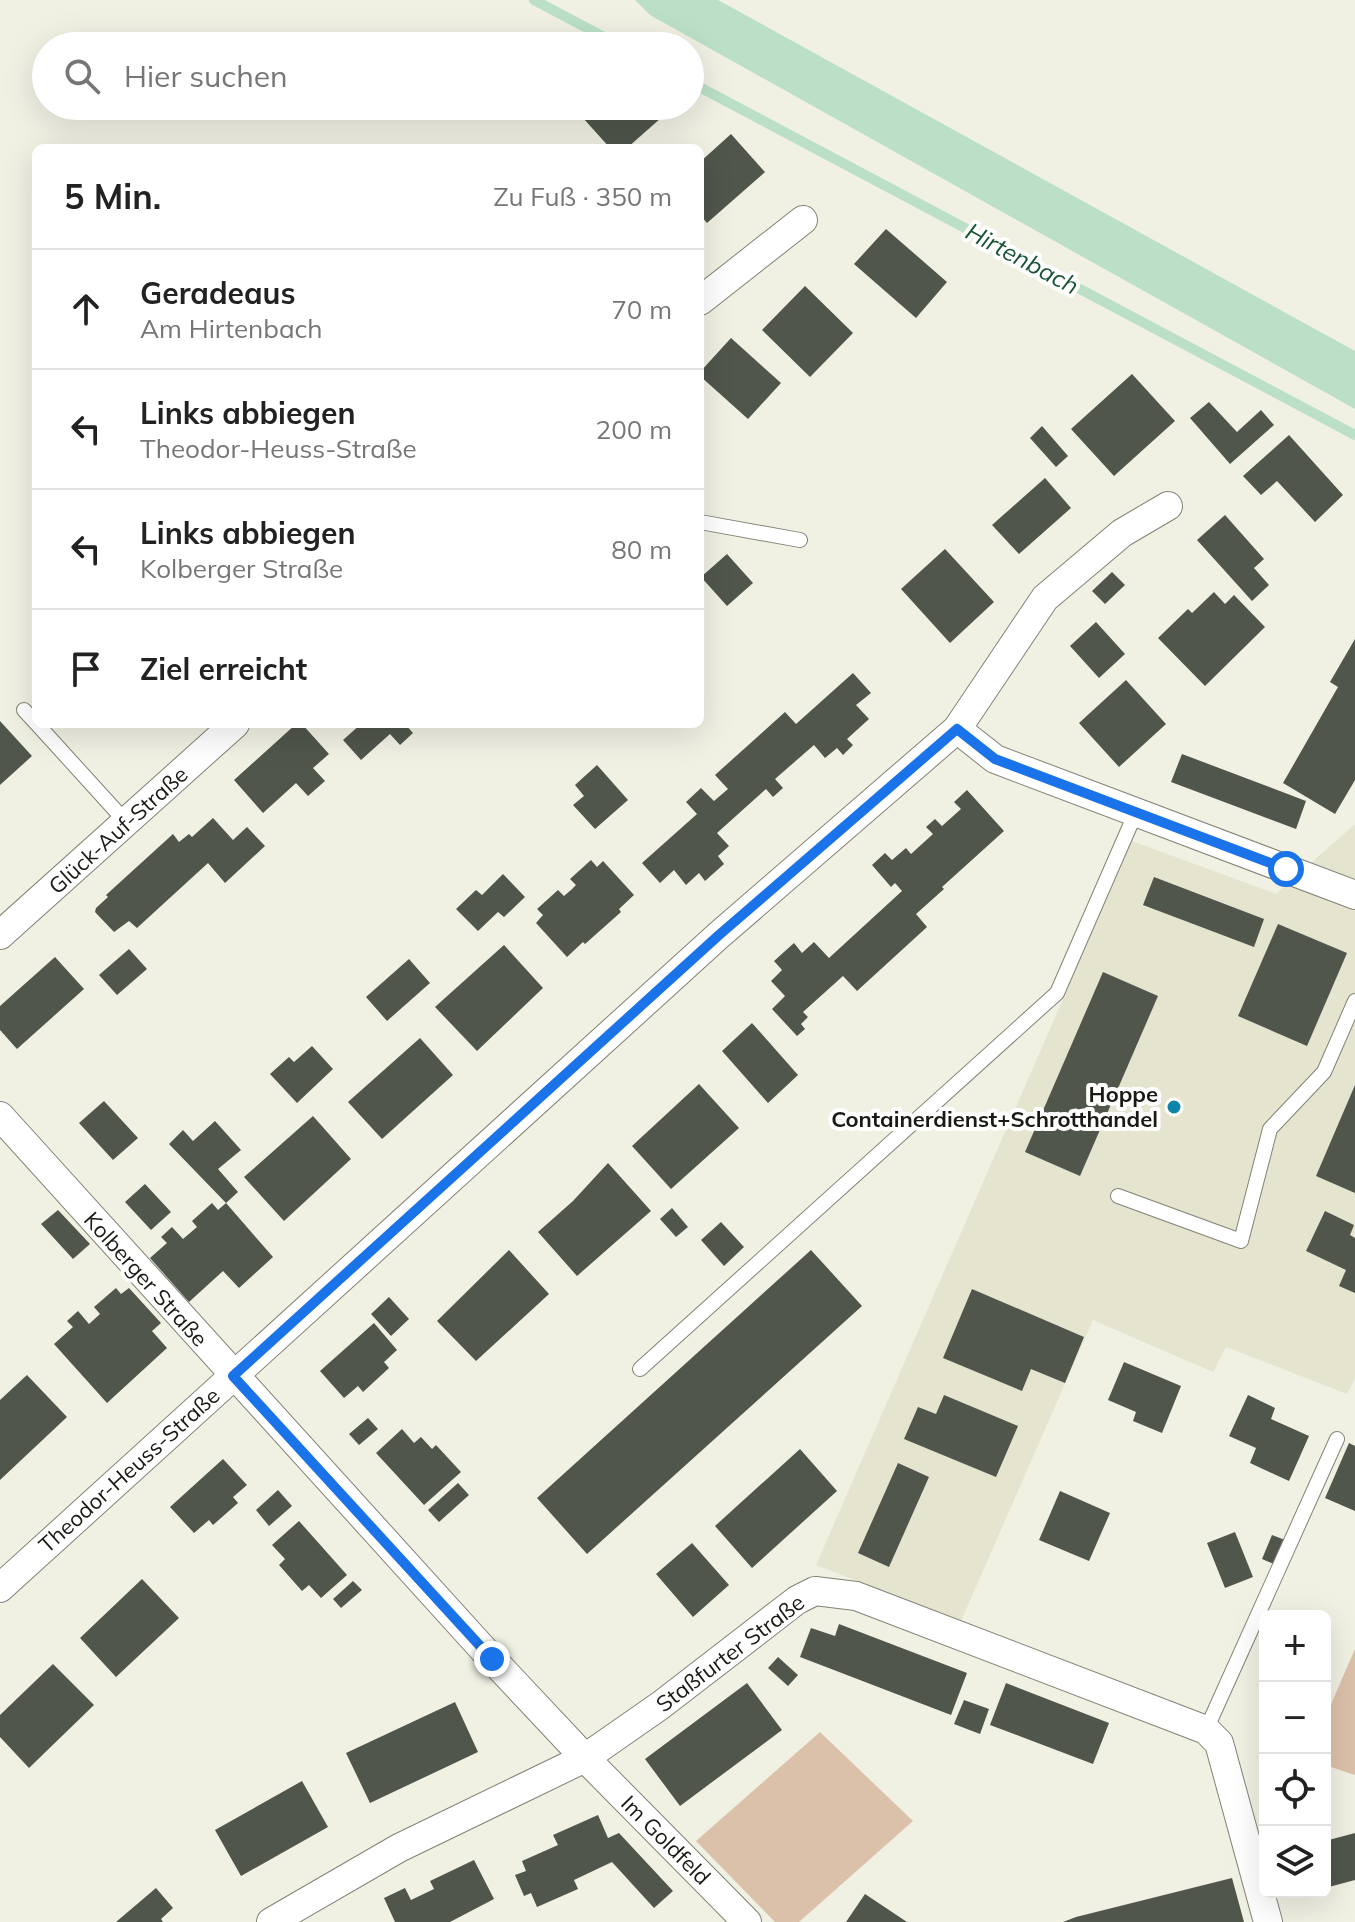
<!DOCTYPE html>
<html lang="de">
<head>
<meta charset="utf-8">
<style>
  body { margin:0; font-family:Mulish,sans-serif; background:#f6f6f6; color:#222 }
  .controls { position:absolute; right:24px; bottom:24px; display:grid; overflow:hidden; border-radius:12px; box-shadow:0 8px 32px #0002 }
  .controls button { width:72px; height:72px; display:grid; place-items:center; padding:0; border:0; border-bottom:2px solid #e0e0e0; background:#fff; color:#222; font:40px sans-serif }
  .stop { position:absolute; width:24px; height:24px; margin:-18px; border:6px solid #1a73e8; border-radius:50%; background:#fff }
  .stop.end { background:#1a73e8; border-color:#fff; box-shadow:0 2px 8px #0008 }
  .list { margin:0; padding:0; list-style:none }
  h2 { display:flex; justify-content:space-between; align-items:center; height:104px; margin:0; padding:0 32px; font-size:34px }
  h2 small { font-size:26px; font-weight:400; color:#767676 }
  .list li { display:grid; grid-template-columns:52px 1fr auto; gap:24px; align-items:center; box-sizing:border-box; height:120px; padding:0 32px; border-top:2px solid #e0e0e0 }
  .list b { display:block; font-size:30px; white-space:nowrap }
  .list p { margin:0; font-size:26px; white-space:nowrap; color:#767676 }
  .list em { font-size:26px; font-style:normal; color:#767676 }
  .icon { flex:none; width:44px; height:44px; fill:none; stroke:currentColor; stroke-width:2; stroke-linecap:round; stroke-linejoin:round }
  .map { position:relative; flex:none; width:1355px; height:1922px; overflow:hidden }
  .search { position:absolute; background:#fff; box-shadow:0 8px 32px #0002; left:32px; top:32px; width:672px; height:88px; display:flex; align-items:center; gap:20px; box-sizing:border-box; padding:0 28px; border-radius:44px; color:#767676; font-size:30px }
  .panel { position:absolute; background:#fff; box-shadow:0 8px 32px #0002; left:32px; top:144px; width:672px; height:584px; border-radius:12px }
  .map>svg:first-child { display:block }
</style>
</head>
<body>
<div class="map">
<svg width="1355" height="1922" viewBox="0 0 1355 1922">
  <rect width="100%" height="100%" fill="#f0f1e3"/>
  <polygon fill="#e4e4cf" points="1355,824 1355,1379 1347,1394 1226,1347 1213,1372 1093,1320 961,1621 816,1565 1132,841 1276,894"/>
  <g fill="#dcc1aa">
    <polygon points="1355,1649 1355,1775 1325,1765 1325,1718"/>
    <polygon points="820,1732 913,1821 799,1922 775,1922 696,1841"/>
  </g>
  <polygon fill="#bbe0c7" points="635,0 718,0 1355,351 1355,409 650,15"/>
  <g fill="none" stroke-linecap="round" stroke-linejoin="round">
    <g stroke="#bbe0c7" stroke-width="10">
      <polyline points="534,0 621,46"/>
      <polyline points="690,82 1355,435"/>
    </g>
  </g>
  <g fill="#50564c">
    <polygon points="577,106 650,106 661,118 627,148 610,148 574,108"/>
    <polygon points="731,134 765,172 707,223 700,215 700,162"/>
    <polygon points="886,229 947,282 916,318 854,264"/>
    <polygon points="805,286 853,333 810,377 762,330"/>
    <polygon points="731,338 781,383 748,419 700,376 700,372"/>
    <polygon points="1132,374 1175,421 1114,476 1071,429"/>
    <polygon points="1209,402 1237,432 1261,410 1274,425 1230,464 1190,418"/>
    <polygon points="1042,426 1068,456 1056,467 1030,438"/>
    <polygon points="1289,435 1343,495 1315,522 1277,481 1261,495 1243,476"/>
    <polygon points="1045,478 1071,508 1019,554 992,525"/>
    <polygon points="1225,515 1264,559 1254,568 1269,585 1252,601 1197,540"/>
    <polygon points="945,549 994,602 950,643 901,589"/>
    <polygon points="727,554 753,583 727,606 701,577"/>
    <polygon points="1112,572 1125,585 1105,604 1092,591"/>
    <polygon points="1214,592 1225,604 1234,595 1265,627 1205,686 1158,638 1188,609 1192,613"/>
    <polygon points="1096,622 1125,654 1099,678 1070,646"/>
    <polygon points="1355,639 1355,780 1335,814 1283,783 1338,687 1330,682"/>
    <polygon points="853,673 871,693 856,705 869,719 847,739 853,745 843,755 837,748 825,758 814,745 775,779 783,788 773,797 766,789 717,833 729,846 718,856 724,864 705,881 699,873 686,885 674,870 660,883 642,863 697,814 686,802 701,788 714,801 728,789 715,775 785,712 796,724"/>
    <polygon points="1126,680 1166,724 1119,767 1079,723"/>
    <polygon points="0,721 32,756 0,785"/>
    <polygon points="296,724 302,724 329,754 313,768 325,781 308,796 296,783 263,813 234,780"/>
    <polygon points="361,724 405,724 413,733 400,745 390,734 361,760 343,740"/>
    <polygon points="1182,754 1306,801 1296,829 1171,782"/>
    <polygon points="597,765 628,800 595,829 573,805 584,796 575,785"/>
    <polygon points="967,790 1004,831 942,887 944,889 916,914 927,927 857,991 843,976 803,1012 808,1017 801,1024 805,1029 797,1036 772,1009 785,996 771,981 782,970 774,961 794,943 802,953 814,942 829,958 902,891 895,883 891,887 872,865 885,853 892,860 906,848 911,854 933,834 926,827 935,819 942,826 961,809 954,802"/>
    <polygon points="213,818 233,840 247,827 265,846 225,883 208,863 137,928 129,921 114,932 95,912 96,908 108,897 106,895 173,834 179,842 189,834 192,837"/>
    <polygon points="591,860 597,867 603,861 634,895 619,909 621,912 585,944 583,942 567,957 536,923 543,915 537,909 558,890 564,896 571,890 576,885 570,879"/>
    <polygon points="503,874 525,897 504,917 498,912 478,931 456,909 476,890 482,895"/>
    <polygon points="1154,877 1264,919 1254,947 1143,905"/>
    <polygon points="1278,924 1347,953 1307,1046 1238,1016"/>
    <polygon points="504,945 543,988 477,1051 435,1007"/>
    <polygon points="129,949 147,969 117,995 99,975"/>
    <polygon points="55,957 84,989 17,1049 0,1030 0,1006"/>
    <polygon points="409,959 430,983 387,1021 366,997"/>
    <polygon points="1103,972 1158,996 1080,1176 1025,1152"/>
    <polygon points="752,1023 798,1075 768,1103 722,1051"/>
    <polygon points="420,1038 453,1075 382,1139 348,1102"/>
    <polygon points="312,1046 333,1069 297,1103 270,1074 289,1057 294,1062"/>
    <polygon points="699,1084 739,1128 671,1189 632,1146"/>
    <polygon points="1355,1085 1355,1193 1316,1176"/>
    <polygon points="104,1101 138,1138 113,1160 79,1123"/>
    <polygon points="313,1116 351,1159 284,1221 244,1177"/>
    <polygon points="215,1121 241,1150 218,1169 238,1192 226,1203 169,1144 183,1130 193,1141"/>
    <polygon points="608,1163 651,1211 577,1276 538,1232 573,1201"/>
    <polygon points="145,1184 171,1212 151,1230 125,1202"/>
    <polygon points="212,1203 218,1210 226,1203 273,1257 239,1288 223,1271 189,1302 150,1258 167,1243 161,1237 172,1227 183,1239 197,1227 192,1221"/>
    <polygon points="672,1208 688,1227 676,1237 660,1219"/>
    <polygon points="58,1210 90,1244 73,1259 41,1224"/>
    <polygon points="1325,1211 1354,1225 1350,1235 1355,1238 1355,1293 1339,1286 1346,1270 1306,1251"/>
    <polygon points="721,1222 744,1247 724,1266 701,1240"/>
    <polygon points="509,1250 549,1294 476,1361 437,1321"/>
    <polygon points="811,1250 862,1306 587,1554 537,1498"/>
    <polygon points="116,1288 121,1294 129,1288 161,1323 152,1331 167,1348 107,1403 54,1344 73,1327 67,1321 78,1311 89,1324 100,1314 94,1307"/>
    <polygon points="972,1289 1084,1337 1065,1383 1031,1369 1022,1391 943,1358"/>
    <polygon points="389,1297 409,1319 391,1336 371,1314"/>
    <polygon points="374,1323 397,1350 384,1362 389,1368 363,1392 358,1386 344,1398 320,1371"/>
    <polygon points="1124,1362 1181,1386 1162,1433 1133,1421 1136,1412 1108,1400"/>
    <polygon points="27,1375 67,1417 0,1480 0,1400"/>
    <polygon points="944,1395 1018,1426 996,1477 904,1439 918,1407 936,1414"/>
    <polygon points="1248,1395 1275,1408 1271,1419 1309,1436 1289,1481 1250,1463 1256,1448 1229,1436"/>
    <polygon points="368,1418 378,1429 359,1445 349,1434"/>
    <polygon points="402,1429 414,1443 421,1437 432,1449 436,1445 461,1472 424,1505 376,1453"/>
    <polygon points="1349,1443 1355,1446 1355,1511 1325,1498"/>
    <polygon points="800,1449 837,1491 752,1568 715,1526"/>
    <polygon points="223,1459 247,1485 233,1497 238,1503 213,1525 209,1520 194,1533 170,1507"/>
    <polygon points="898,1463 929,1477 889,1567 858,1553"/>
    <polygon points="458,1483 469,1495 439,1522 428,1510"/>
    <polygon points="278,1490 292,1506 269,1526 256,1510"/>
    <polygon points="1060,1491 1110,1513 1089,1561 1039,1540"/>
    <polygon points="299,1521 347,1575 321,1598 309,1585 302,1591 279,1565 285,1559 272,1545"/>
    <polygon points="1235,1532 1253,1577 1225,1588 1207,1543"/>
    <polygon points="1272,1535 1285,1540 1274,1564 1262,1559"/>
    <polygon points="692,1543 729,1585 693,1617 656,1574"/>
    <polygon points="142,1579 179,1618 116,1677 80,1638"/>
    <polygon points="353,1581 362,1590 341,1608 333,1599"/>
    <polygon points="839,1624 967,1673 951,1715 800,1657 811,1628 835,1636"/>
    <polygon points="778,1657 798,1675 788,1686 768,1668"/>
    <polygon points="53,1664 94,1705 29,1768 0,1737 0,1715"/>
    <polygon points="747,1683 782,1730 680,1806 645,1759"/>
    <polygon points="1006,1683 1109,1723 1093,1764 990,1725"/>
    <polygon points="964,1700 989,1709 980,1734 954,1724"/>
    <polygon points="455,1702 478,1752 370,1803 346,1753"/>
    <polygon points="302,1781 328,1827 241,1876 215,1830"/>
    <polygon points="598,1815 608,1838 619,1833 673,1891 654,1908 612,1862 574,1880 578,1889 537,1907 531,1893 524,1896 515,1875 526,1871 522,1861 558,1845 553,1835"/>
    <polygon points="1355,1833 1355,1880 1325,1888 1325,1841"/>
    <polygon points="474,1860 494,1899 450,1922 395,1922 384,1898 405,1888 411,1900 434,1889 430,1881"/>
    <polygon points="1232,1878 1244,1922 1063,1922 1076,1917"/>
    <polygon points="156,1888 173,1908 161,1919 163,1922 116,1922"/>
    <polygon points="865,1894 907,1922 846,1922"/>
  </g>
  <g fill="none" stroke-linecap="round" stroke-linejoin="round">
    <g stroke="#828276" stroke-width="16">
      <g id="service">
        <polyline points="700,522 800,540"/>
        <polyline points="24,710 36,723"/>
        <polyline points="37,724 126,822"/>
        <polyline points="1118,1196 1241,1241 1270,1129 1324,1072 1355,1001"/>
        <polyline points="640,1369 1057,993 1136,812"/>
        <polyline points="1206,1730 1337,1439"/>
      </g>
    </g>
    <g stroke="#828276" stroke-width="30">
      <g id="minor">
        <polyline points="700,301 803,220"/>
        <polyline points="957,729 995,759 1355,895"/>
        <polyline points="0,935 235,724"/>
        <polyline points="0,1116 492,1659 585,1758 747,1922"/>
        <polyline points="0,1588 719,935 957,729 1045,598 1122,533 1168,506"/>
        <polyline points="271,1922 399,1848 585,1758 661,1705 797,1600 815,1591 856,1596 1206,1730 1219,1743 1268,1922"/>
      </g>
    </g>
    <use href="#service" stroke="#fff" stroke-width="14"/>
    <use href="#minor" stroke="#fff" stroke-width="28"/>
  </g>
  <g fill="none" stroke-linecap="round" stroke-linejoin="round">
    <polyline stroke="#1a73e8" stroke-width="10" points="492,1659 233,1376 719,935 957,729 995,759 1286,869"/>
  </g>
  <circle fill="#0d84a9" stroke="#fff" stroke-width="3" cx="1174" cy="1107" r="8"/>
  <g text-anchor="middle" stroke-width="8" stroke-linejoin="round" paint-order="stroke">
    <g font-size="22" fill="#1a1a15" stroke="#fff">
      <text transform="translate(118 830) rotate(-42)" y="8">Glück-Auf-Straße</text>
      <text transform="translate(146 1279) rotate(48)" y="8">Kolberger Straße</text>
      <text transform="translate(129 1470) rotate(-42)" y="8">Theodor-Heuss-Straße</text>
      <text transform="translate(730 1653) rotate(-37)" y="8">Staßfurter Straße</text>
      <text transform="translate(666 1840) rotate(45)" y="8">Im Goldfeld</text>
    </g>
    <g font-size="22" font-weight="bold" fill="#1a1a15" stroke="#fff" text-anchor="end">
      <text x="1158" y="1102">Hoppe<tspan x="1158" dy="25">Containerdienst+Schrotthandel</tspan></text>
    </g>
    <g font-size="24" font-style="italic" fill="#185333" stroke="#fff">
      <text transform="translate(1022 259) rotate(28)" y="8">Hirtenbach</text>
    </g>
  </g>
</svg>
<div class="controls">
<button>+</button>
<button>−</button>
<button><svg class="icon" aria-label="locate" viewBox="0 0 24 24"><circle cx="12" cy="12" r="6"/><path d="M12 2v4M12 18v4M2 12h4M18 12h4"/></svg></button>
<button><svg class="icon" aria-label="layers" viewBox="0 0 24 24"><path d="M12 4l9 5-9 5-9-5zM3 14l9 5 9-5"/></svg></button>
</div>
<div class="stop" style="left:1286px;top:869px"></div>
<div class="stop end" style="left:492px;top:1659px"></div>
<div class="search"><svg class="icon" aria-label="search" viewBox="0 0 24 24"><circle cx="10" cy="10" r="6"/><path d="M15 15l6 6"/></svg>Hier suchen</div>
<section class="panel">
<h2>5 Min.<small>Zu Fuß · 350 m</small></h2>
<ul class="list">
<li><svg class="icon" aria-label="ahead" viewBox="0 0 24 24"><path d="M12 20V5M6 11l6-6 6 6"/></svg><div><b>Geradeaus</b><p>Am Hirtenbach</p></div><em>70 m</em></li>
<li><svg class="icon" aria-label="left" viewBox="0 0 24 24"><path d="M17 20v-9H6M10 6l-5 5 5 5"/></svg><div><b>Links abbiegen</b><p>Theodor-Heuss-Straße</p></div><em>200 m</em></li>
<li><svg class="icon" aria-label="left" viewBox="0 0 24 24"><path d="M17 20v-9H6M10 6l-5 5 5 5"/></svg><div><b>Links abbiegen</b><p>Kolberger Straße</p></div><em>80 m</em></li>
<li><svg class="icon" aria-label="arrive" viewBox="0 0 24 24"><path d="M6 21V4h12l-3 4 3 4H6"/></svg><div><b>Ziel erreicht</b></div></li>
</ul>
</section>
</div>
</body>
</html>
